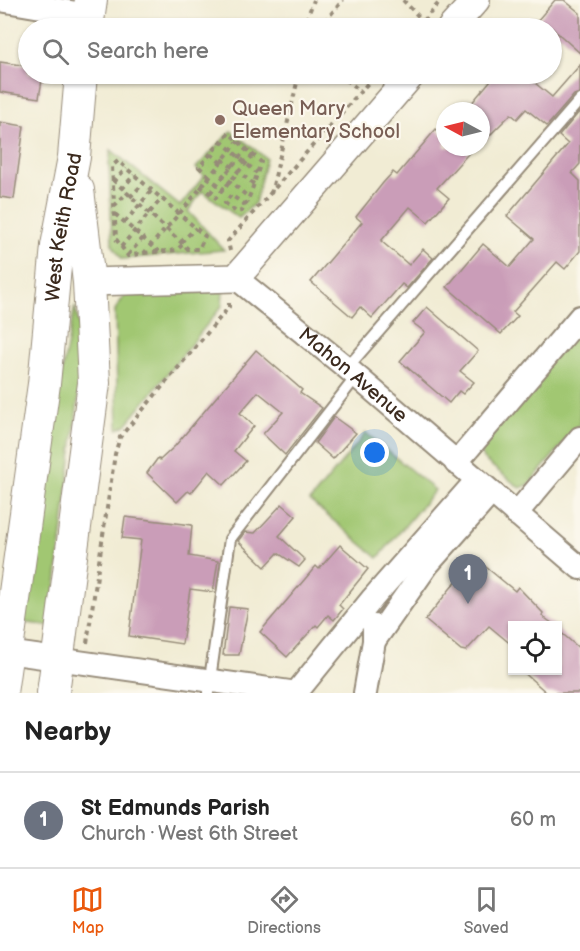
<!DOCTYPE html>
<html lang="en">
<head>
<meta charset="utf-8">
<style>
  body { margin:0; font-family:"Balsamiq Sans",sans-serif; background:#f6f6f6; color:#222 }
  .controls { position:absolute; right:18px; bottom:18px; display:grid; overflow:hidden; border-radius:0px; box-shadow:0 2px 4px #0004 }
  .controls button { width:54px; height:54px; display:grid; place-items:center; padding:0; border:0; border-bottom:2px solid #e0e0e0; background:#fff; color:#222; font:30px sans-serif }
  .compass { position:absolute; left:436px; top:102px; width:54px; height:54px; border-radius:50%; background:#fff; box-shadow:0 2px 4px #0004; rotate:277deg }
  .you { position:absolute; left:375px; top:453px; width:21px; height:21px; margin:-15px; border:4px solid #fff; border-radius:50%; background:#1a73e8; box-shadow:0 0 0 9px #1a73e833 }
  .badge { display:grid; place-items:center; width:39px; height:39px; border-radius:50%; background:#ea580c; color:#fff; font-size:20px; font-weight:700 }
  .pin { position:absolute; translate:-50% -50px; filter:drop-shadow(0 2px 3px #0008) }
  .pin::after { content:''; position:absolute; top:32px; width:21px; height:18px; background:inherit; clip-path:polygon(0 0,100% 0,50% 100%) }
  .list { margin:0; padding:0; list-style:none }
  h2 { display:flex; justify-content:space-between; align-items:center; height:78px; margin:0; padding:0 24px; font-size:26px }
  h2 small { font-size:20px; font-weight:400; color:#767676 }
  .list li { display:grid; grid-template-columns:39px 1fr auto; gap:18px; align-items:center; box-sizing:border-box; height:96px; padding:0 24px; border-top:2px solid #e0e0e0 }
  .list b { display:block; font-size:22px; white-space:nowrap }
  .list p { margin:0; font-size:20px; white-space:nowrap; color:#767676 }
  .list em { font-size:20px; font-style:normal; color:#767676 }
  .icon { flex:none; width:33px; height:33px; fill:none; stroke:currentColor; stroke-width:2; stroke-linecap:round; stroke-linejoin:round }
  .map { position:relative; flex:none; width:580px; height:693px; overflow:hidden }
  .search { position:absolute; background:#fff; box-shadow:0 2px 4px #0004; left:18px; right:18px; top:18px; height:66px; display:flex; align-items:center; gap:15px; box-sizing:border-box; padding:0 21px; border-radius:33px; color:#767676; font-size:22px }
  .sheet { height:174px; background:#fff }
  nav { display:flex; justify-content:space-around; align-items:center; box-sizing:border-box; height:84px; border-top:2px solid #e0e0e0; background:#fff; font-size:16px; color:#767676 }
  nav a { display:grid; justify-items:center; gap:3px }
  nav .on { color:#ea580c }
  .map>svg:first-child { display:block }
</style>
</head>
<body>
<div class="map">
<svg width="580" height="693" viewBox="0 0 580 693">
  <rect width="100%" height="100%" fill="#fbf7ec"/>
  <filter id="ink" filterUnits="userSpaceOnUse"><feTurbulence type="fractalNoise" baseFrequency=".0167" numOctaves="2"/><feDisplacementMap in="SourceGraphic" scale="12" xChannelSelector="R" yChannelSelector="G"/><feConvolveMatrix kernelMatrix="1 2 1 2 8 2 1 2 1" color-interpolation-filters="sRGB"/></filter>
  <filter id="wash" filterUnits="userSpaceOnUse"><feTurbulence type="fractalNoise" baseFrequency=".008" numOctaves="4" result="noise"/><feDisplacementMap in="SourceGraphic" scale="24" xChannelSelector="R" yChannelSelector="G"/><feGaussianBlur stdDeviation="1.35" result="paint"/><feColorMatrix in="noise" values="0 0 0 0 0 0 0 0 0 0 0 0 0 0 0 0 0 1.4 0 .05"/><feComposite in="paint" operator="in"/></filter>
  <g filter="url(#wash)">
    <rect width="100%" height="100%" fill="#f1ecd4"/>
    <g fill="#a1c772" stroke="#6e7848" stroke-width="1.5">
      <polygon points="231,131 266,158 255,203 239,218 202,191 188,211 224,250 122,259 112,244 109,163 111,150 180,206 204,176 196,168"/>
      <polygon points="223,291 222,306 126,425 118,429 115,310 125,295"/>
      <polygon points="75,306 84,350 51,626 21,622 57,397"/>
      <polygon points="580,325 580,424 528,485 520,488 483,459 481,453 485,442"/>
      <polygon points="366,433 435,490 378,558 310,501"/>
    </g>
    <g id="blocks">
      <g fill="#ca9db8">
        <polygon points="555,0 564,0 580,13 580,53 552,28 531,28"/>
        <polygon points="0,62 28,66 28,74 43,74 39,98 0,92"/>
        <polygon points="580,65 580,93 574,95 547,126 526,109 517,119 511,114 481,144 481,111 465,111 496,74 524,74 552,97"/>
        <polygon points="580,111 580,164 572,173 580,181 580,251 565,269 557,262 513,312 518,316 501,334 447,287 483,244 510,267 532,241 534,239 507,216 568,144 559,136"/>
        <polygon points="0,122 24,126 14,199 0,197"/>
        <polygon points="436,129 445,137 445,147 460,147 469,153 437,188 449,198 428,222 410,207 381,241 409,265 423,249 433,258 407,288 402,284 372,318 360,307 352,317 311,282 362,222 356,217 383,183 393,172 397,175"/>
        <polygon points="427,307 478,351 460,371 474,382 463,394 459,391 449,403 400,361 425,332 413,323"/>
        <polygon points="256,350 302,390 300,393 322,408 285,455 263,434 283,412 258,392 240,413 254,426 234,451 246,461 224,485 209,471 191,493 188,491 177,502 147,473 158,458 160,460 175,446"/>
        <polygon points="334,417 356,433 333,459 315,443"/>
        <polygon points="282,504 296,516 279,536 305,560 299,567 278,553 265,567 238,541 245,532 255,533"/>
        <polygon points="125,517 192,525 189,556 218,561 213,592 190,589 182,644 129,636 141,540 122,538"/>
        <polygon points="340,545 368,569 339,605 343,609 334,620 328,615 318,627 316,625 287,657 260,632 316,566 319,569"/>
        <polygon points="475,558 515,591 518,587 543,613 542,616 556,626 513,626 513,646 489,626 466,651 461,650 425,620"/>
        <polygon points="229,607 248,609 239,655 223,655"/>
        <polygon points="558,630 580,649 580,693 547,693 521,670 558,670"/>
      </g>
    </g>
  </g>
  <g filter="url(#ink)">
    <use href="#blocks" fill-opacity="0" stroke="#968b79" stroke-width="1.5"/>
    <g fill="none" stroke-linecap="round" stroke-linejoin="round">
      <g stroke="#968b79" stroke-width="14">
        <g id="service">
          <polyline points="347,368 580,100"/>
          <polyline points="208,693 230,539 356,377"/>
        </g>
      </g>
      <g stroke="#968b79" stroke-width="26">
        <g id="minor">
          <polyline points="0,0 88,15"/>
          <path id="s1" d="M236,278L347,368L580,568"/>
          <polyline points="456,463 580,317"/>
          <polyline points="516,514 580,438"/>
          <polyline points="374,641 428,564 491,493"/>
          <polyline points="0,651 297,693"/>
          <polyline points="296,693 373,598 476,481"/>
          <polyline points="365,693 374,641 374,626"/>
        </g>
      </g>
      <g stroke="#968b79" stroke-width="30">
        <g id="tertiary">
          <polyline points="451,28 476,0"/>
          <polyline points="89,282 236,278 412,74"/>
        </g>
      </g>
      <g stroke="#968b79" stroke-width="34">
        <g id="secondary">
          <polyline points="87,28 91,0"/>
          <path id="s2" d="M1,693L44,384L57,246L74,157L81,74"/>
          <polyline points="53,693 94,383 89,282 78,190"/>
        </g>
      </g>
      <g stroke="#968b79" stroke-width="4" stroke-dasharray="4.5 4.5" stroke-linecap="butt">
        <polyline points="403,0 424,22"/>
        <polyline points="303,28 314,0"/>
        <polyline points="319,28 343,0"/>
        <polyline points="418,28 441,0"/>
        <polyline points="339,74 360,91"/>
        <polyline points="221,141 257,173"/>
        <polyline points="211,154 220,162"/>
        <polyline points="222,159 255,185"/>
        <polyline points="215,168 249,198"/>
        <path d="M209,176L199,167L229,133L261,162C255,179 252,194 242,211L236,212L225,203L231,195L245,205"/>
        <polyline points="207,177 224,189"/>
        <polyline points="113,180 183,244"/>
        <polyline points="114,182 126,168"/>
        <polyline points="200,186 216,198 253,155"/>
        <polyline points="122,189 134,175"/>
        <polyline points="210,193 247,148"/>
        <polyline points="271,194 299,74"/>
        <polyline points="130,197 144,183"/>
        <polyline points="114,206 127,193"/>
        <polyline points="115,214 159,252"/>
        <polyline points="125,222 152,190"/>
        <polyline points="181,242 196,228"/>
        <polyline points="121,247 162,198"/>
        <polyline points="230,251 228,241 376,74"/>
        <polyline points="144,253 177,250 183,244 188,249 199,249 205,236 118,161 112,166 116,239 128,256 144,253 186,206 238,141"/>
        <polyline points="128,255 143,238"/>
        <polyline points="87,643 115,454 120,437 229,307 229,300"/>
      </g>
      <use href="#service" stroke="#fff" stroke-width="10"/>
      <use href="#minor" stroke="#fff" stroke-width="22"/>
      <use href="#tertiary" stroke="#fff" stroke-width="27"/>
      <use href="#secondary" stroke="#fff" stroke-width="32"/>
    </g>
  </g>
  <circle fill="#8d6e63" stroke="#fbf7ec" stroke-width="2" cx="220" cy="120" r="6"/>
  <g text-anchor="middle" stroke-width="4.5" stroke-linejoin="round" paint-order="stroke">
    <g font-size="20" fill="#785e54" stroke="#fbf7ec" text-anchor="start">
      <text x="232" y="115">Queen Mary<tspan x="232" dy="23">Elementary School</tspan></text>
    </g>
    <g font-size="20" fill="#3b2a1e" stroke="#fbf7ec">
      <text dy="7" stroke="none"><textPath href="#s2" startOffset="470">West Keith Road</textPath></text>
      <text dy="7" stroke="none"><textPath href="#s1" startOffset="152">Mahon Avenue</textPath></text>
    </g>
  </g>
</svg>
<div class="controls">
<button><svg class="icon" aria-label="locate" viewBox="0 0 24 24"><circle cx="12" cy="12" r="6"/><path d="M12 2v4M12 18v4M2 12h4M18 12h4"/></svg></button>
</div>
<svg class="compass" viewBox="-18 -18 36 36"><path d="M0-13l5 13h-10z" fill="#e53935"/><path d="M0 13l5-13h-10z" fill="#767676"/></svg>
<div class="you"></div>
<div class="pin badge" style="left:468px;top:604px;background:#6b7280">1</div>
<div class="search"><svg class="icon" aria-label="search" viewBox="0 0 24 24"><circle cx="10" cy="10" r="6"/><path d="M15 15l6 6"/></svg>Search here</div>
</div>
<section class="sheet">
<h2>Nearby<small></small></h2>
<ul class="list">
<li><span class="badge" style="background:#6b7280">1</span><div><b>St Edmunds Parish</b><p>Church · West 6th Street</p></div><em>60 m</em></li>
</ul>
</section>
<nav>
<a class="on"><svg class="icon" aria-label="map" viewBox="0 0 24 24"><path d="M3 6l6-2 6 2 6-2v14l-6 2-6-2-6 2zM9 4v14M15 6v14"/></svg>Map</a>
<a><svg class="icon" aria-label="directions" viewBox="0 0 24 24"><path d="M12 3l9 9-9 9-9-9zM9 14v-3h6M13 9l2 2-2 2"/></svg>Directions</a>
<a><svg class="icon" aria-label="saved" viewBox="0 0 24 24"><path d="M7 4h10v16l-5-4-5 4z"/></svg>Saved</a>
</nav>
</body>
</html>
